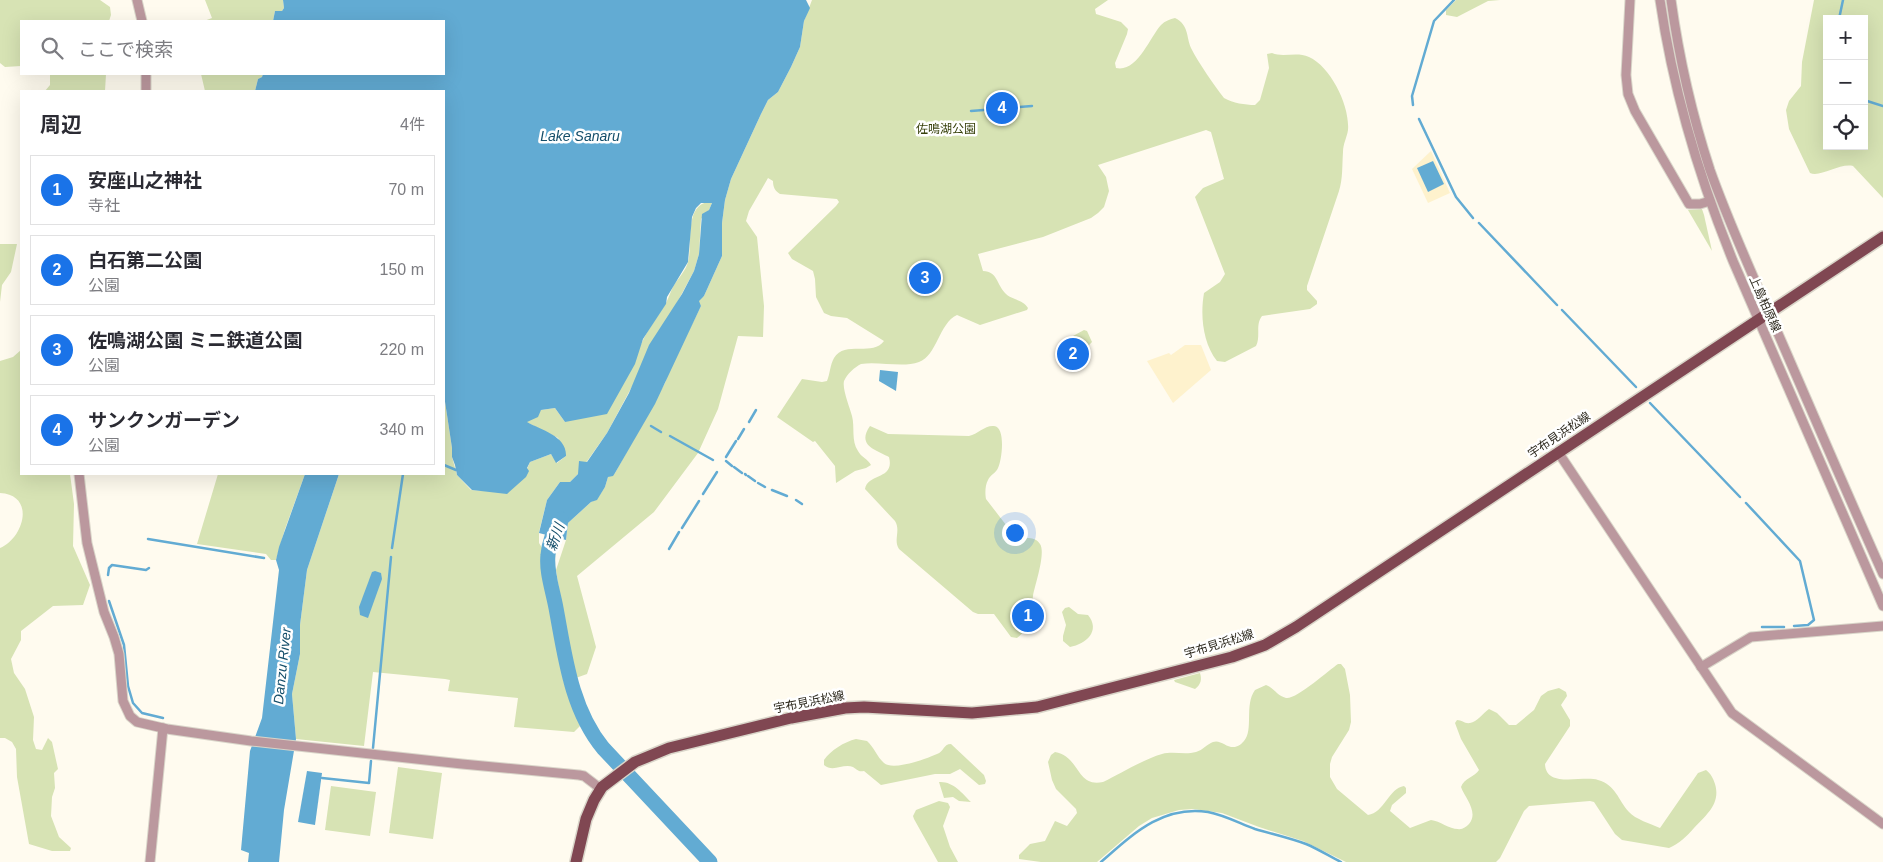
<!DOCTYPE html>
<html lang="ja">
<head>
<meta charset="utf-8">
<style>
  body { margin:0; font-family:Arial,"Noto Sans JP",sans-serif; background:#f7f7f7; color:#2b2b33 }
  .controls { position:absolute; right:15px; top:15px; display:grid; overflow:hidden; border-radius:0px; box-shadow:0 5px 20px #0002 }
  .controls button { width:45px; height:45px; display:grid; place-items:center; padding:0; border:0; border-bottom:1px solid #e1e1e2; background:#fff; color:#2b2b33; font:25px sans-serif }
  .you { position:absolute; left:1014px; top:532px; width:18px; height:18px; margin:-12px; border:4px solid #fff; border-radius:50%; background:#1a73e8; box-shadow:0 0 0 8px #1a73e833 }
  .badge { display:grid; place-items:center; width:32px; height:32px; border-radius:50%; background:#1a73e8; color:#fff; font-size:16px; font-weight:700 }
  .pin { position:absolute; translate:-50% -50%; border:2px solid #fff; box-shadow:0 1px 5px #0006 }
  .list { margin:0; padding:0; list-style:none }
  h2 { display:flex; justify-content:space-between; align-items:center; height:65px; margin:0; padding:0 20px; font-size:21px }
  h2 small { font-size:16px; font-weight:400; color:#7c7c81 }
  .list li { display:grid; grid-template-columns:32px 1fr auto; gap:15px; align-items:center; box-sizing:border-box; height:70px; margin:0 10px 10px; padding:0 10px; border:1px solid #e1e1e2; border-radius:0px }
  .list b { display:block; font-size:19px; white-space:nowrap }
  .list p { margin:0; font-size:16px; white-space:nowrap; color:#7c7c81 }
  .list em { font-size:16px; font-style:normal; color:#7c7c81 }
  .icon { flex:none; width:28px; height:28px; fill:none; stroke:currentColor; stroke-width:2; stroke-linecap:round; stroke-linejoin:round }
  .map { position:relative; flex:none; width:1883px; height:862px; overflow:hidden }
  .search { position:absolute; background:#fff; box-shadow:0 5px 20px #0002; left:20px; top:20px; width:425px; height:55px; display:flex; align-items:center; gap:12px; box-sizing:border-box; padding:0 18px; border-radius:0px; color:#7c7c81; font-size:19px }
  .panel { position:absolute; background:#fff; box-shadow:0 5px 20px #0002; left:20px; top:90px; width:425px; height:385px; border-radius:0px }
  .map>svg:first-child { display:block }
</style>
</head>
<body>
<div class="map">
<svg width="1883" height="862" viewBox="0 0 1883 862">
  <rect width="100%" height="100%" fill="#fffbef"/>
  <g fill="#fef2cd">
    <polygon points="1431,151 1450,193 1428,203 1412,169"/>
    <polygon points="1185,345 1201,345 1211,370 1173,403 1147,361 1169,353 1171,355"/>
  </g>
  <g fill="#d7e3b4" fill-rule="evenodd">
    <polygon points="0,0 100,0 110,7 111,15 109,21 21,21 21,66 5,67 0,63"/>
    <polygon points="205,0 283,0 284,8 282,11 275,11 273,21 204,21 212,18"/>
    <path d="M812,0H1108L1095,9L1096,14L1121,22L1128,29L1127,34L1115,63L1116,68C1137,73 1150,37 1161,25C1165,21 1170,19 1175,18C1189,25 1186,36 1191,48C1198,62 1214,85 1224,98C1233,103 1245,105 1255,105L1260,100L1269,68L1267,54L1272,53C1284,58 1296,51 1309,57C1331,67 1350,106 1348,130C1347,137 1343,144 1343,152C1342,166 1343,178 1339,191L1307,286V290L1317,301V304L1310,309L1262,316C1255,325 1261,336 1256,346L1225,362L1217,361C1203,343 1200,316 1204,293L1220,282L1225,274L1195,197L1203,188L1224,179L1211,132L1206,130L1098,165L1106,177L1109,191L1104,207L1098,213L1091,218L1043,237L978,254L983,271C998,272 996,283 1005,293C1011,300 1023,299 1028,308L1027,310L980,325L957,315C939,323 937,356 919,362C903,368 878,361 861,364C855,367 847,374 844,381C842,389 850,408 852,416C855,427 851,441 858,451C861,457 868,459 871,465L866,468L855,471L836,483L835,466L815,441L813,442L777,417L802,379L822,382L827,381C830,374 830,365 834,358C845,340 872,357 884,341L847,318L831,316L824,313L816,297L815,279L813,271L792,259L788,253L836,206L839,202L837,199L780,194C775,191 773,187 773,181L768,178L749,211L746,221L757,237L764,306L763,337L738,336L718,409L698,453L654,512L577,576L596,647L587,674L573,679L556,570L566,540L568,523L591,502L597,499L605,487L608,477L615,473L665,383L668,373L701,306L698,301L704,296L722,256V223L725,200L731,179L761,114L768,100L778,92L791,67L800,47L804,21Z"/>
    <polygon points="1456,0 1500,0 1488,1 1457,17 1446,15 1446,10"/>
    <path d="M1814,0H1883V198L1853,166C1839,163 1820,178 1810,173L1789,129L1786,110L1789,101L1801,86L1802,62ZM1827,19H1864V146H1827Z"/>
    <polygon points="50,74 106,74 105,91 45,91 50,85"/>
    <polygon points="201,74 263,74 262,77 258,79 255,91 205,91"/>
    <path d="M708,202L712,203L709,210L701,219L699,254L694,271L607,433L578,474L570,482H560L547,500L539,532V543L548,557L556,642L564,683L580,726L574,732L514,727L518,698L448,691L450,680L445,679L373,672L364,746L296,739L292,694L300,654V625L307,570L339,474H444V395L452,448V457L457,475L471,490L486,491L527,469L530,462L551,454L557,463L566,456L558,438L526,422L541,410L555,408L565,422L639,349C645,333 655,321 664,306C668,301 670,292 674,285C678,279 686,270 688,262C693,244 684,206 708,202Z"/>
    <polygon points="1702,209 1704,215 1712,251 1688,210"/>
    <polygon points="0,244 17,244 11,272 2,285 0,302"/>
    <polygon points="1084,330 1087,331 1092,342 1071,364 1060,344 1062,342"/>
    <path d="M21,350V474H70L74,504L73,546L90,585L83,605L53,606L21,631V640L11,659L14,673L25,689L34,717L33,740L36,749L42,750L48,738L52,742L58,769L54,773L55,788L52,797L51,816L59,837L71,848L70,851H52L29,844L17,777L16,749L12,742L5,738H0V548C24,538 36,495 0,493V361L13,357Z"/>
    <path d="M870,426L888,434L969,436C978,434 985,425 994,426C1006,427 1002,460 998,468C996,473 990,475 988,480C985,485 985,494 986,499L1013,534C1021,541 1034,534 1040,544C1046,553 1035,585 1033,596C1032,603 1033,609 1031,616C1029,624 1024,633 1017,638L1011,637L994,614H978L973,612L899,549C893,540 901,531 895,521L865,489C868,473 895,480 889,457C877,450 856,446 870,426Z"/>
    <polygon points="218,474 305,474 285,529 276,560 271,560 266,554 197,544"/>
    <path d="M1069,607L1078,614L1088,615C1101,631 1086,644 1070,647L1063,641V636L1066,625L1062,612L1065,608Z"/>
    <path d="M1338,664H1341L1345,669L1350,695L1351,722L1349,730L1332,757L1330,764V777L1337,789L1368,815C1384,813 1389,788 1404,786L1406,788V793L1392,805L1390,811L1410,828L1431,820C1440,821 1449,829 1458,829C1462,830 1466,827 1469,824C1479,812 1465,798 1461,787C1464,778 1475,777 1479,770L1461,739L1455,723L1457,720C1462,720 1465,724 1470,723C1477,722 1483,713 1489,709L1497,713L1509,725H1516L1534,710L1541,696L1548,691L1559,688L1566,692L1567,696L1561,705L1570,720V726L1545,764C1546,789 1583,775 1598,780C1616,785 1618,800 1629,812C1635,819 1651,824 1660,828L1698,773L1706,770C1711,774 1713,778 1715,784C1721,804 1706,815 1694,828C1687,836 1679,844 1669,848L1622,840L1615,834L1594,802L1590,801L1529,806L1524,811L1500,858L1496,862H1346L1303,841L1259,827L1222,813L1193,809L1179,810L1152,818L1139,826L1097,862H1041L1019,859V855L1030,844L1045,841L1055,821L1067,826L1077,813L1076,809L1056,789L1052,780L1048,762L1051,755L1055,752C1080,756 1076,788 1103,782C1120,774 1144,759 1162,754C1173,751 1185,755 1196,752C1203,750 1207,744 1213,742C1223,738 1231,756 1244,741C1254,730 1244,705 1255,690L1266,685C1274,688 1277,696 1286,698C1296,700 1329,670 1338,664Z"/>
    <path d="M1200,673C1202,680 1201,684 1195,689L1175,682L1174,680Z"/>
    <path d="M856,739L867,741C874,747 877,757 884,763C893,771 926,759 937,754C944,752 943,744 951,744L984,775L986,781L985,784L979,785L960,769L950,774H935L881,785L864,771C858,772 858,770 853,767C843,763 833,773 824,765V760C831,750 844,742 856,739Z"/>
    <polygon points="398,767 442,773 433,839 389,833"/>
    <path d="M939,782C953,781 962,793 971,802L959,801L953,797L944,798Z"/>
    <polygon points="331,786 376,792 370,836 325,830"/>
    <polygon points="939,801 948,803 950,807 943,826 950,847 958,862 938,862 914,819 913,816 916,810"/>
  </g>
  <g fill="#62abd3">
    <path d="M283,0H806L810,8L804,21L800,47L791,67L778,92L768,100L761,114L731,179L725,200L722,223V256L704,296L699,301L701,306L655,404L615,473L613,476L608,477L605,487L597,500L591,502L568,523L566,540L539,533L547,500L560,482H570L578,474L579,461L587,462L607,433L629,393L649,345L682,294L694,271L699,254L702,214L709,210L712,203H701L696,208L692,217L688,262L667,297L666,304L643,339L635,364L607,414L565,422L555,408L541,410L538,417L527,422C541,430 567,436 566,456L556,463L551,454L530,462L527,468L529,471L526,477L507,494L472,490L457,475L455,465L452,457V448L444,395V91H255L258,79L262,77L263,74H444V21H273L275,11H282L284,8Z"/>
    <polygon points="1433,161 1444,184 1428,192 1417,168"/>
    <polygon points="880,370 898,372 896,391 879,381"/>
    <polygon points="305,474 339,474 307,570 300,625 300,654 292,694 296,739 284,810 279,862 248,862 249,853 241,850 250,751 262,718 279,570 276,560 279,547"/>
    <polygon points="375,571 381,573 382,579 368,618 360,615 359,607 372,572"/>
    <polygon points="307,771 322,773 315,825 298,822"/>
  </g>
  <g fill="none" stroke-linecap="round" stroke-linejoin="round">
    <g stroke="#62abd3" stroke-width="2.5">
      <polyline points="1839,19 1843,0"/>
      <polyline points="1864,100 1883,106"/>
      <polyline points="1413,105 1412,96 1434,21 1454,0"/>
      <polyline points="971,111 1032,106"/>
      <polyline points="1419,119 1456,197 1473,218"/>
      <polyline points="1479,223 1557,305"/>
      <polyline points="1562,310 1636,387"/>
      <polyline points="1650,403 1740,497"/>
      <polyline points="749,422 756,410"/>
      <polyline points="651,426 661,432"/>
      <polyline points="670,436 713,460"/>
      <polyline points="738,439 744,429"/>
      <polyline points="726,457 736,441"/>
      <polyline points="726,461 732,466"/>
      <polyline points="444,465 456,470"/>
      <polyline points="734,467 742,473"/>
      <polyline points="745,474 746,475"/>
      <polyline points="748,476 755,481"/>
      <polyline points="758,483 765,487"/>
      <polyline points="772,490 787,496"/>
      <polyline points="703,494 717,472"/>
      <polyline points="796,500 802,504"/>
      <polyline points="1746,503 1800,561 1814,620 1808,625 1794,626"/>
      <polyline points="682,528 699,501"/>
      <polyline points="148,539 264,558"/>
      <polyline points="392,548 403,474"/>
      <polyline points="669,549 679,532"/>
      <polyline points="108,575 109,568 112,565 146,570 149,568"/>
      <polyline points="109,601 124,645 128,686 133,703 142,713 163,718"/>
      <polyline points="1762,627 1784,627"/>
      <polyline points="373,748 391,557"/>
      <polyline points="322,778 369,783 371,761"/>
      <path d="M1101,862C1132,835 1162,805 1208,812C1224,815 1239,823 1255,829C1272,834 1290,838 1306,844C1318,849 1329,856 1341,862"/>
    </g>
    <path stroke="#62abd3" stroke-width="15" d="M561,519C554,530 549,541 548,555C546,572 553,591 556,608C565,656 571,709 603,748L710,862"/>
    <g stroke="#d9d5c9" stroke-width="11">
      <g id="minor">
        <polyline points="137,0 142,21"/>
        <polyline points="1630,0 1626,75 1628,94 1635,111 1689,204 1700,204 1710,201"/>
        <path d="M1660,0C1673,90 1699,177 1733,261L1883,606"/>
        <path d="M1671,0C1679,58 1692,115 1710,170C1731,229 1758,287 1783,345C1816,421 1849,498 1883,574"/>
        <polyline points="146,74 146,91"/>
        <polyline points="1558,452 1732,713 1883,824"/>
        <polyline points="79,474 87,543 104,612 114,637 119,654 123,701 130,716 137,722 167,729 251,741 462,764 579,775 584,776 601,789"/>
        <polyline points="1701,667 1751,637 1883,626"/>
        <polyline points="150,862 163,728"/>
      </g>
    </g>
    <g stroke="#d9d5c9" stroke-width="14">
      <polyline id="major" points="576,862 586,819 594,800 602,787 635,762 669,748 791,718 845,708 864,707 972,713 1037,707 1232,657 1265,645 1296,627 1883,237"/>
    </g>
    <use href="#minor" stroke="#bb989e" stroke-width="9"/>
    <use href="#major" stroke="#804752" stroke-width="11"/>
  </g>
  <g text-anchor="middle" stroke-width="5" stroke-linejoin="round" paint-order="stroke">
    <g font-size="12" fill="#37400b" stroke="#fff">
      <text x="946" y="133">佐鳴湖公園</text>
    </g>
    <g font-size="12" fill="#2d291e" stroke="#fff">
      <text transform="translate(1765 304) rotate(66)" y="4">上島柏原線</text>
      <text transform="translate(1559 435) rotate(-34)" y="4">宇布見浜松線</text>
      <text transform="translate(1219 644) rotate(-17)" y="4">宇布見浜松線</text>
      <text transform="translate(809 702) rotate(-11)" y="4">宇布見浜松線</text>
    </g>
    <g font-size="14" font-style="italic" fill="#144e6a" stroke="#fff">
      <text x="580" y="141">Lake Sanaru</text>
      <text transform="translate(555 537) rotate(-70)" y="5">新川</text>
      <text transform="translate(282 666) rotate(-84)" y="5">Danzu River</text>
    </g>
  </g>
</svg>
<div class="controls">
<button>+</button>
<button>−</button>
<button><svg class="icon" aria-label="locate" viewBox="0 0 24 24"><circle cx="12" cy="12" r="6"/><path d="M12 2v4M12 18v4M2 12h4M18 12h4"/></svg></button>
</div>
<div class="you"></div>
<div class="pin badge" style="left:1028px;top:616px">1</div>
<div class="pin badge" style="left:1073px;top:354px">2</div>
<div class="pin badge" style="left:925px;top:278px">3</div>
<div class="pin badge" style="left:1002px;top:108px">4</div>
<div class="search"><svg class="icon" aria-label="search" viewBox="0 0 24 24"><circle cx="10" cy="10" r="6"/><path d="M15 15l6 6"/></svg>ここで検索</div>
<section class="panel">
<h2>周辺<small>4件</small></h2>
<ul class="list">
<li><span class="badge">1</span><div><b>安座山之神社</b><p>寺社</p></div><em>70 m</em></li>
<li><span class="badge">2</span><div><b>白石第二公園</b><p>公園</p></div><em>150 m</em></li>
<li><span class="badge">3</span><div><b>佐鳴湖公園 ミニ鉄道公園</b><p>公園</p></div><em>220 m</em></li>
<li><span class="badge">4</span><div><b>サンクンガーデン</b><p>公園</p></div><em>340 m</em></li>
</ul>
</section>
</div>
</body>
</html>
